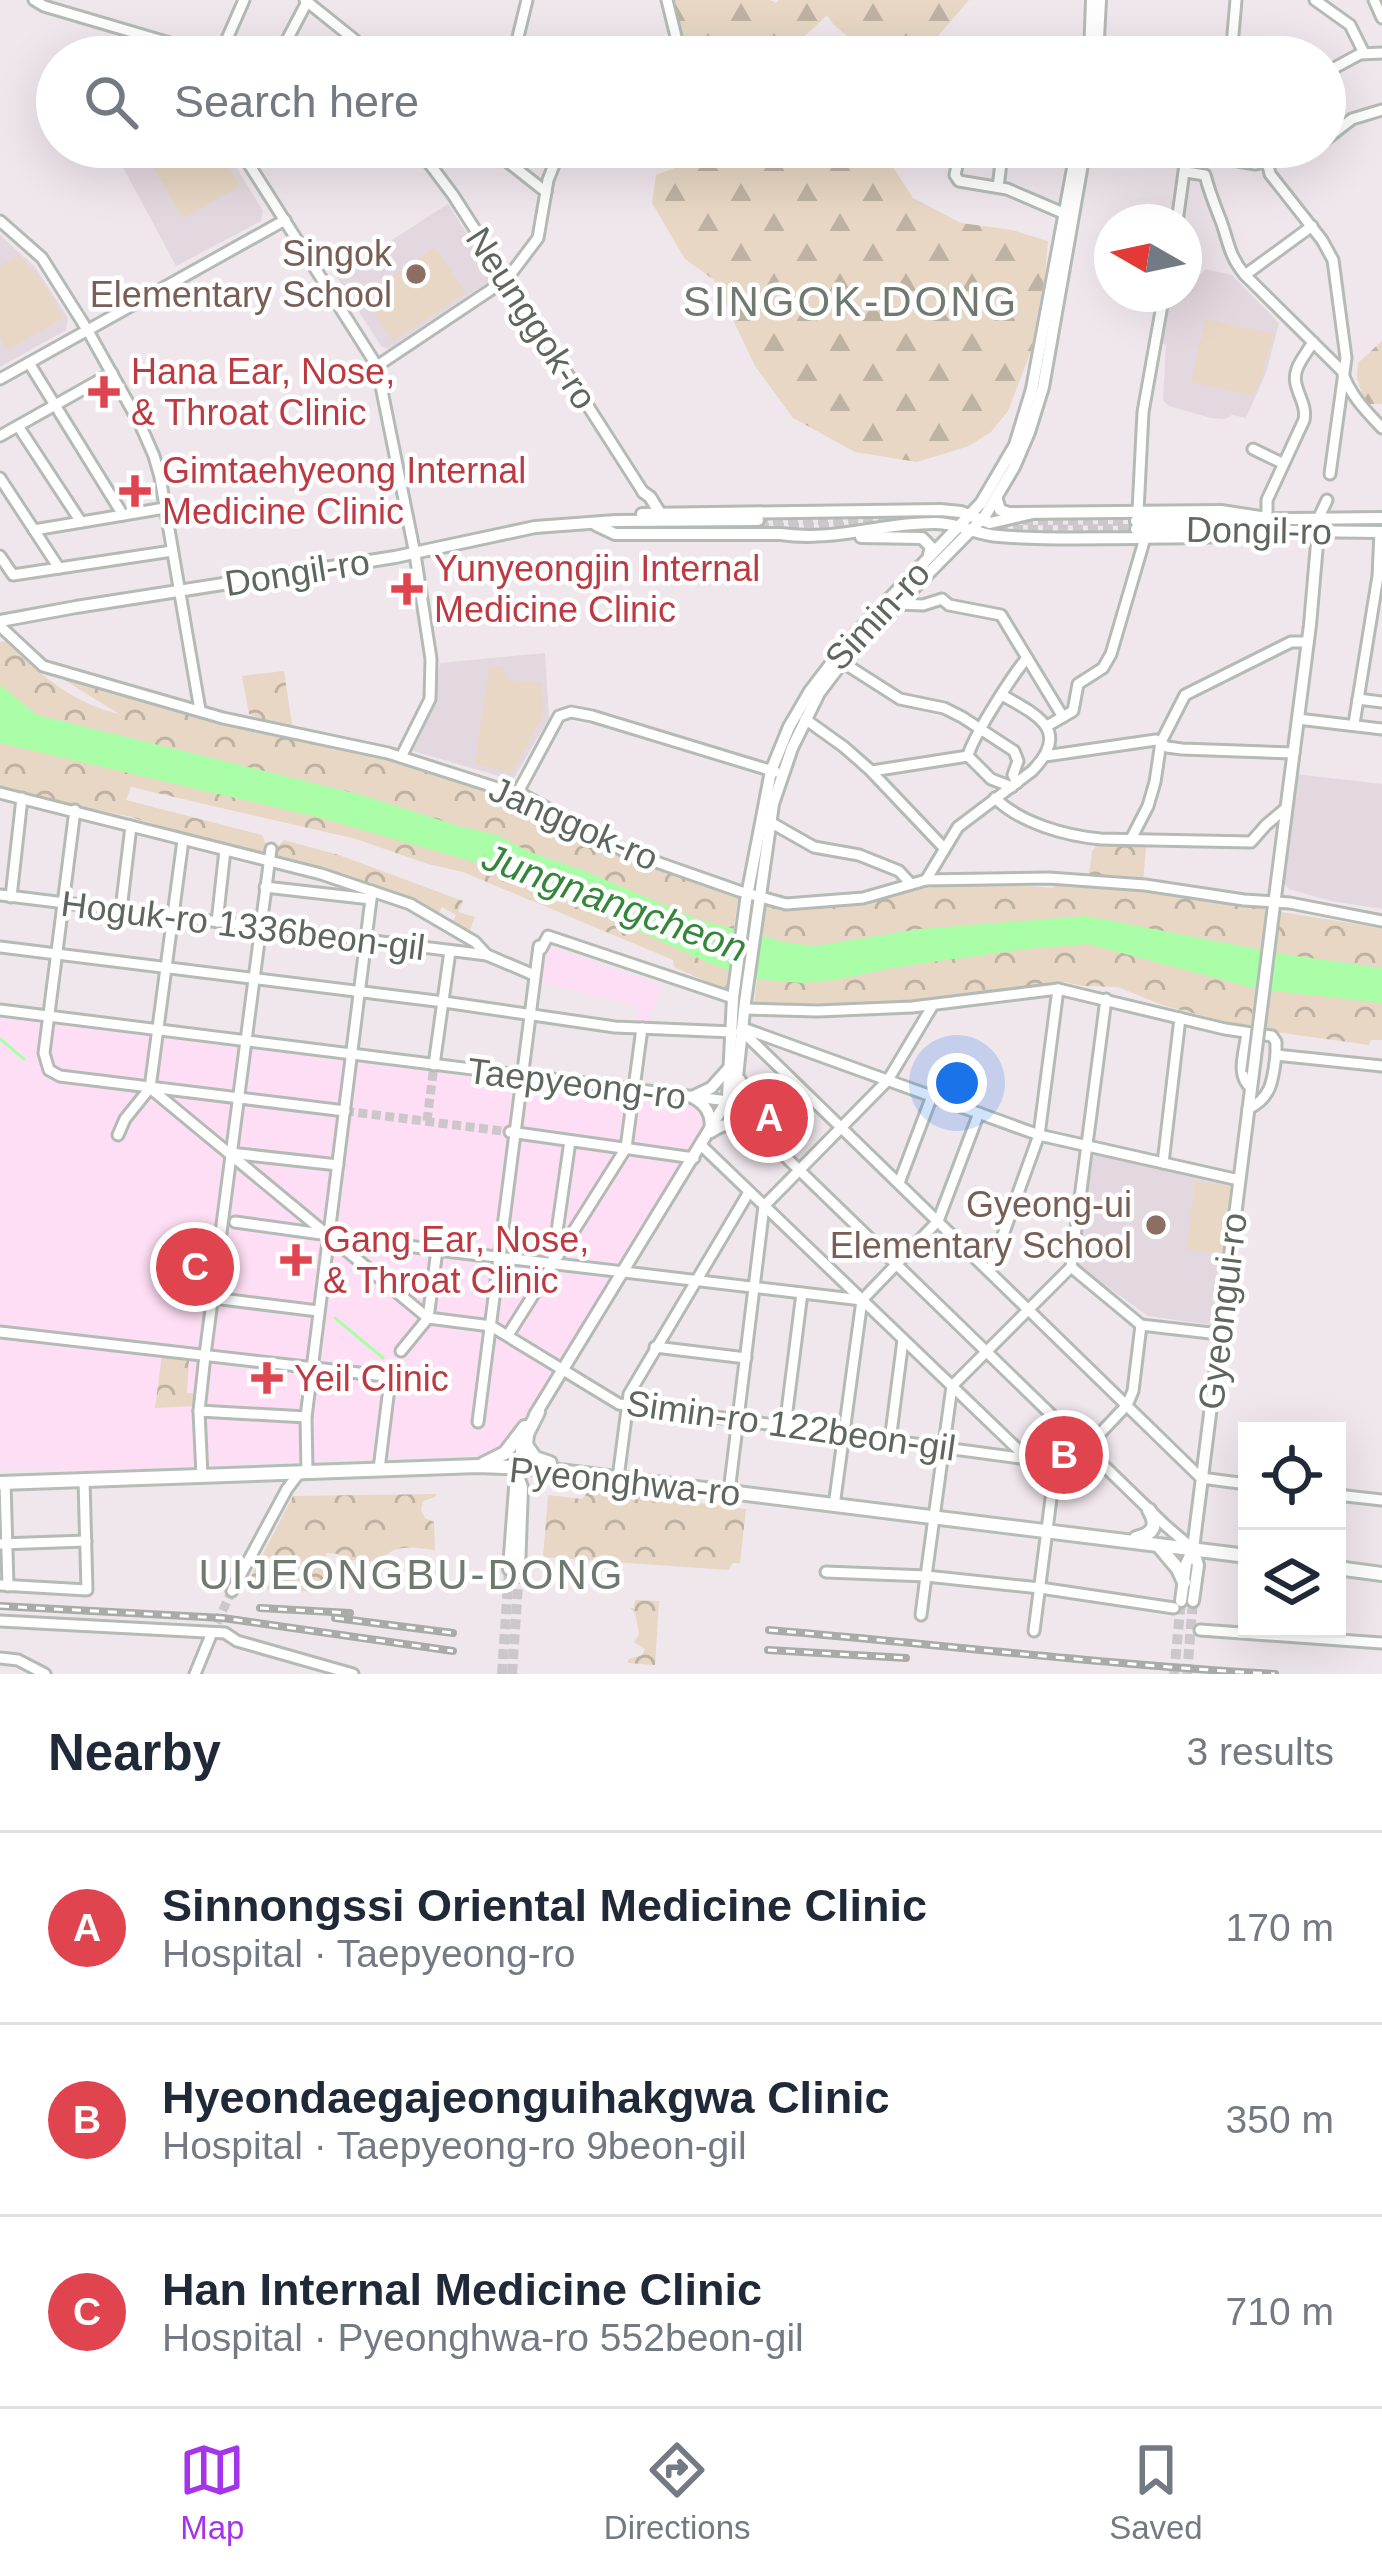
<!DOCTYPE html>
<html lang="en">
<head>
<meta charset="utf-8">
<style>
  body { margin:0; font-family:Helvetica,sans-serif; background:#f6f6f7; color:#1f2937 }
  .controls { position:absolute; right:36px; bottom:36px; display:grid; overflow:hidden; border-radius:0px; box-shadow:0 12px 48px #0002 }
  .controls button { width:108px; height:108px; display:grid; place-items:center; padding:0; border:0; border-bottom:3px solid #e0e1e3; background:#fff; color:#1f2937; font:60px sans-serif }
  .compass { position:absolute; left:1094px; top:204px; width:108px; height:108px; border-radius:50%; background:#fff; box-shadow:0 12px 48px #0002; rotate:279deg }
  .you { position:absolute; left:957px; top:1083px; width:42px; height:42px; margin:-30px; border:9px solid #fff; border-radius:50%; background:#1a73e8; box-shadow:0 0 0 18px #1a73e833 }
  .badge { display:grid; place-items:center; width:78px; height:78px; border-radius:50%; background:#a434e9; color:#fff; font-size:39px; font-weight:700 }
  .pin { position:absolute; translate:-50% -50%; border:6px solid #fff; box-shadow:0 3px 12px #0006 }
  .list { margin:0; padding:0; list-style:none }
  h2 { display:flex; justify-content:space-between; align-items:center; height:156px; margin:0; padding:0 48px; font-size:51px }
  h2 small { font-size:39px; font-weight:400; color:#747a83 }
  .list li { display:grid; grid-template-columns:78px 1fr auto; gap:36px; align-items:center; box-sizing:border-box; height:192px; padding:0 48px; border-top:3px solid #e0e1e3 }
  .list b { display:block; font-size:45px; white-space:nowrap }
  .list p { margin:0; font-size:39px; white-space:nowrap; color:#747a83 }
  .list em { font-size:39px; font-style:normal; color:#747a83 }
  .icon { flex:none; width:66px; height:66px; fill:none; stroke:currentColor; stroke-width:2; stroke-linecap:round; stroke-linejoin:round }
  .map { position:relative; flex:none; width:1382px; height:1674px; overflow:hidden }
  .search { position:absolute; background:#fff; box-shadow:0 12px 48px #0002; left:36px; right:36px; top:36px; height:132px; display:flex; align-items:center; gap:30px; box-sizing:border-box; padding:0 42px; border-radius:66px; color:#747a83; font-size:45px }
  .sheet { height:732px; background:#fff }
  nav { display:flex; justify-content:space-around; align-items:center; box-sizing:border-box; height:168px; border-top:3px solid #e0e1e3; background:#fff; font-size:33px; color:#747a83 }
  nav a { display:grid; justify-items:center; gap:6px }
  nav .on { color:#a434e9 }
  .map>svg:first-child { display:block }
</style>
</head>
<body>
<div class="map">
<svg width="1382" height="1674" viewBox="0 0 1382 1674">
  <defs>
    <pattern id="forest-firs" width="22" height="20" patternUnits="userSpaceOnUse" patternTransform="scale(3)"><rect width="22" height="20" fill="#e7d7c4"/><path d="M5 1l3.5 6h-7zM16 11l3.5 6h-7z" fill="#beb2a2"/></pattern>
    <pattern id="park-crowns" width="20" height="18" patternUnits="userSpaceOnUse" patternTransform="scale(3)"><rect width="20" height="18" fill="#e7d7c4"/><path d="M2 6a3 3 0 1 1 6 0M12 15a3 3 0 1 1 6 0" fill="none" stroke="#beb2a2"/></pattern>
  </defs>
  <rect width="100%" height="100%" fill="#f0e7ed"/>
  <g fill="#fedef4">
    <polygon points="547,946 661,985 652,1012 647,1016 650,1023 635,1022 639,1012 636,1006 541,982 541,970 544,970 546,959 542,957"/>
    <polygon points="0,1016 698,1107 706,1126 517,1429 497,1450 484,1455 427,1458 374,1458 95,1471 0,1469"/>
  </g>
  <g fill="#e3d8df">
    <polygon points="140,147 224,147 263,211 261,221 176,266 118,158"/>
    <polygon points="448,204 491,271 491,280 388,349 381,346 336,276"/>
    <polygon points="0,235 36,268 68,318 66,330 0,367"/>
    <polygon points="1205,269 1232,275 1279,323 1266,373 1246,418 1232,415 1225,419 1211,418 1169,406 1163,401 1166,345 1159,342 1167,294 1184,294 1184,275 1201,274"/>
    <polygon points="545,653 549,718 513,780 413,751 434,703 440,663"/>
    <polygon points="1295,774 1382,784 1382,909 1331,901 1289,889 1283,882"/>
    <polygon points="1092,1151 1233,1184 1217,1326 1148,1316 1078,1266"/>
  </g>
  <g fill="url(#forest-firs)">
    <polygon points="674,0 770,0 776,3 779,0 969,0 920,57 843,57 850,39 833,24 827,15 804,37 777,41 754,39 725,57 688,57"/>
    <polygon points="702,147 880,147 913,198 961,223 1012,230 1048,241 1045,275 1031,351 1008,411 991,432 969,446 917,462 855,452 793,418 755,366 714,280 685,259 652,203 656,175 699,159"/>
    <polygon points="1382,341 1382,404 1365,404 1357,378 1358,363"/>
  </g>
  <g fill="url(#park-crowns)">
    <path d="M6,641C41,675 70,702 119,714L58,676L217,723L401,761L483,784L619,852L738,897L726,990L674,967L673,960L463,872L428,864L356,839L131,787L126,800L262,835L268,849L275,850L284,840L339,855L463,901L458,912L475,917L469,932L453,921L456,915L442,907L438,914L404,898L321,868L213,842L131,817L0,789V642Z"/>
    <polygon points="284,671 292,725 271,724 249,714 242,676"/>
    <polygon points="1097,844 1146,847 1143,883 1089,876 1092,851"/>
    <path d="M1054,882L1135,887L1259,904L1267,911L1250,1028L1162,1005L1118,987L1083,986L1065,982L955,998L849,1004L754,1003L766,906C804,911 840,907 877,900C892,897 907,891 922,889C966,882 1009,884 1053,888Z"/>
    <polygon points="1281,912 1382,928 1382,1040 1371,1040 1369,1045 1268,1031 1266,1024"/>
    <polygon points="162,1355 189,1361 187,1393 197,1394 195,1406 155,1408"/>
    <polygon points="590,1489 746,1509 740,1563 733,1563 728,1570 543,1557 548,1495 582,1499"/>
    <path d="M436,1494L435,1497L423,1501L421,1510L425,1518L434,1522L435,1550C414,1548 393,1542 381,1562L338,1559V1554L326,1553L323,1592L245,1588L293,1496Z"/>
    <polygon points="635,1600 659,1601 655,1665 628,1663 628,1659 642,1655 645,1649 634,1642 639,1634 635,1613 630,1608 634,1608"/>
  </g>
  <g fill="#e7d7c4">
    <polygon points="156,147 216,147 240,186 183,218 145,154"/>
    <polygon points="435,247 465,293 393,341 363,296"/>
    <polygon points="19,255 45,286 63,318 7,350 0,337 0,266"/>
    <polygon points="1205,319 1274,334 1261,379 1253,396 1191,382"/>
    <polygon points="489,667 504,667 505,680 542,683 543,715 512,773 475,764"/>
    <polygon points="1195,1182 1230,1186 1222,1254 1187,1249"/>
  </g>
  <polygon fill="#aafea8" points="0,685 37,715 358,794 462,827 497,835 530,852 582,870 700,920 788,943 815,946 920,929 1086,916 1282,954 1382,968 1382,1003 1257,989 1088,944 1025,949 897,967 835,980 801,983 756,979 709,963 574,902 471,861 321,818 0,743"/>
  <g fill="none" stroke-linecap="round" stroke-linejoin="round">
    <g stroke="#aafea8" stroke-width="3">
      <polyline points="0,1039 24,1059"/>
      <polyline points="335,1318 383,1358"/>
    </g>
    <g stroke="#ccc7ca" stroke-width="9" stroke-dasharray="9 4.5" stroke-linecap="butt">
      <polyline points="345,1111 510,1132"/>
      <polyline points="427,1121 434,1065"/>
      <polyline points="211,1635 232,1591"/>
    </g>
    <g stroke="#ccc7ca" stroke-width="10" stroke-dasharray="10 5" stroke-linecap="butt">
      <polyline points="758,520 832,520 894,515"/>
      <polyline points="1008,520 1136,521"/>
      <polyline points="983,527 1023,530 1136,529"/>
      <polyline points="759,528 857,527"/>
      <polyline points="502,1674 509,1569"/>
      <polyline points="512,1674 519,1570"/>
      <polyline points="1174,1674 1181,1601"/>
      <polyline points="1187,1674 1193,1601"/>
    </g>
    <g stroke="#b4bbb5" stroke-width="15">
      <g id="minor">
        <polyline points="34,0 44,6 217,57"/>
        <polyline points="305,0 376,57"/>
        <polyline points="667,0 681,57"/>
        <polyline points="1315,0 1350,25 1364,53"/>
        <polyline points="1374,0 1382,18"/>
        <path d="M1098,56C1108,55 1119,55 1130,54C1150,50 1162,44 1180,57"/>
        <polyline points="219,57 244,0"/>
        <polyline points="278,57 307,2"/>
        <polyline points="523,57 518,37 527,0"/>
        <polyline points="1231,57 1236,0"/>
        <polyline points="1325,73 1360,54 1382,53"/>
        <polyline points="1325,140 1352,119 1382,110"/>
        <polyline points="238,147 377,366 415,554 431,659 430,699 401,757"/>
        <polyline points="417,147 453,195 643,492"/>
        <polyline points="489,147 546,192"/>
        <polyline points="649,147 654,153 695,147"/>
        <polyline points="961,147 955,175 959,181 1007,189 1063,213"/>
        <path d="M1125,147L1188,152L1255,164C1269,163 1291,151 1307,147"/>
        <polyline points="1270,147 1267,161 1270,174 1322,240 1333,260 1346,358 1330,474"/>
        <path d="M1186,172L1205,175C1210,194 1214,203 1221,221C1229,243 1229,256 1245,275L1342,371C1350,395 1365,410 1382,428"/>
        <polyline points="998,187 1003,147"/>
        <polyline points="0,221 42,258 88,331 140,424 154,456 160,477 200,710"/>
        <polyline points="1177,222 1187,150"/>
        <polyline points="1245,275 1312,226"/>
        <polyline points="29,363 123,515"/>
        <polyline points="377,366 507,279 538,238 548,180 561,147"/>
        <polyline points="0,379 285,220"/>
        <polyline points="18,426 81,522"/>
        <polyline points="0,436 112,373"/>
        <polyline points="1253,449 1282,463"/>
        <polyline points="0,478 59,568"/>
        <polyline points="1138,511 1143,412 1164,294"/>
        <path d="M1267,518V500L1304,420C1308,401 1290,388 1297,369C1300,360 1308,351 1313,342"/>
        <polyline points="34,530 165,508"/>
        <polyline points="1318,532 1319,517 1327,500"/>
        <polyline points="0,556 13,575 172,551"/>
        <polyline points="899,604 923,605 942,599 949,605 1001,615 1063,717"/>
        <polyline points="0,626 43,666 223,718 388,753 513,793 518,792 622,850 739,891 786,904 863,898 926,880 1049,878 1145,885 1244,900 1290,903 1382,921"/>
        <polyline points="842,662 900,699 944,708 962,717 1014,751 1018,761 1013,775 1017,783"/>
        <polyline points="1358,699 1382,702"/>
        <polyline points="805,719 844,747 869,769 944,848"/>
        <polyline points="1298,719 1382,729"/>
        <polyline points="1354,724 1378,576 1380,532"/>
        <polyline points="1047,726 1073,711 1078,684 1103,668 1111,654 1145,538"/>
        <path d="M968,756C972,738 1013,674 1027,658"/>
        <polyline points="1045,756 1156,740 1167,747 1182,749 1294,753"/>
        <polyline points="872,771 968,756 991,779 1012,787"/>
        <polyline points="518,792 559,716 571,712 592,716 776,772"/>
        <polyline points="0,793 321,874 410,904 475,942 487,955 534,975"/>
        <path d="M995,798C1020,823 1066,836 1101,839L1251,842L1266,825L1286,808"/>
        <polyline points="75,810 44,1053 49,1070 60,1076 345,1111"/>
        <polyline points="770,822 814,847 859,855 899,871 911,884"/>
        <polyline points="1131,839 1148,806 1155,782 1161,742 1185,695 1291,642 1308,642"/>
        <path d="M926,880L958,827L1032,771C1072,730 1037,715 1002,695"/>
        <polyline points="265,887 371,899"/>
        <polyline points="0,895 487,955"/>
        <polyline points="11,897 22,798"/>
        <polyline points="121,910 131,826"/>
        <polyline points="217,922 225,850"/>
        <polyline points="0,947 444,1002 615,1027 733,1032"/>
        <polyline points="541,949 548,936 733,998"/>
        <polyline points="1106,999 1071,1267 952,1386 926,1576 1040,1588 1174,1608"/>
        <polyline points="744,1009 818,1011 912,1007 1058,989 1225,1029 1272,1036 1276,1042 1276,1055"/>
        <polyline points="0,1010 728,1101 1165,1525 1193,1549"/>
        <polyline points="743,1028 1039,1135 1239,1180"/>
        <polyline points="742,1031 1201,1478 1247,1484"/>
        <path d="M1247,1033C1245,1052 1235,1075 1251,1088"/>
        <polyline points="434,1065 450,951"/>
        <polyline points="150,1088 428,1318 491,1326 619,1404 1027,1459"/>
        <path d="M1248,1109C1272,1098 1273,1079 1276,1055L1382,1066"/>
        <polyline points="510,1132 694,1158"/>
        <polyline points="118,1135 125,1119 150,1088 183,840"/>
        <polyline points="702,1146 1053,1483"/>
        <polyline points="230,1153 338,1165"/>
        <polyline points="1163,1163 1180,1018"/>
        <polyline points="899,1183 932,1096"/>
        <polyline points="235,1222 437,1250 862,1300"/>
        <polyline points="553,1259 570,1141"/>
        <polyline points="1071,1267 1141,1325 1219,1334"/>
        <polyline points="990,1271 1039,1135 1058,989"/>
        <polyline points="213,1298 318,1311"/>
        <polyline points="862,1300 938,1221 979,1113"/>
        <polyline points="0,1332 385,1376 390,1380 379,1469"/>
        <polyline points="508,1335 626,1148 642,1028"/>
        <polyline points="655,1347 746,1358"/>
        <polyline points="401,1351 428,1318 437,1250"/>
        <polyline points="199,1411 306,1417"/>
        <polyline points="478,1422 539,946"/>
        <polyline points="785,1427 802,1293"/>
        <polyline points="890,1441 903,1340"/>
        <polyline points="307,1472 306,1417 372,891"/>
        <polyline points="202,1476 199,1411 205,1355 271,849"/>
        <polyline points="618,1478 629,1394 749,1192"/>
        <polyline points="5,1483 8,1586"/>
        <polyline points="1053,1483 1127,1405 1133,1391 1141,1325"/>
        <polyline points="729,1492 764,1206 888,1080 933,1005"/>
        <polyline points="1337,1495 1382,1500"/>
        <polyline points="834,1506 862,1300"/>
        <polyline points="0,1544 86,1541"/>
        <polyline points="826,1572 926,1576 921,1615"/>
        <polyline points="0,1585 87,1590 84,1480"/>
        <polyline points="232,1591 287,1489 300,1472"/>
        <polyline points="0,1621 225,1633 237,1641 353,1674"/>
        <polyline points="1200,1630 1382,1643"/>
        <polyline points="1034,1631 1053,1483"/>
        <polyline points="0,1658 18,1660 45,1674"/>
        <polyline points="195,1674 211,1635"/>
      </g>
    </g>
    <g stroke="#b4bbb5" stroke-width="16">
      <g id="tertiary">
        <polyline points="1090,57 1092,0"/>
        <polyline points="1097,57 1100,0"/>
        <polyline points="643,492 650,497 660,513"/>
        <polyline points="997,500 1000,510 1009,513 1221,511 1267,518"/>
        <polyline points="642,514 940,510 961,512 990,523 1033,513"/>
        <polyline points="1136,521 1382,518"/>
        <path d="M596,525L615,534H780C838,542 883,522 936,523C959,523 977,535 999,536C1045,540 1091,538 1137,538C1181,537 1223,538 1266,531"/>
        <polyline points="1136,529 1382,532"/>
        <polyline points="861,537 922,538 931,547 929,555"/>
        <polyline points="0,621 76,607 395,557 535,527 616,521 758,520"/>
        <polyline points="1273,913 1310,625 1318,532"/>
        <polyline points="728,1098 733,998 746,901 771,771 789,727 810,691 846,644 981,503 1015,445 1032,389 1077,147"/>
        <path d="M710,1131C713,1116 706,1104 692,1097L711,1088L728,1069"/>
        <path d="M711,1132C723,1123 741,1120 755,1127L740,1080"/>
        <polyline points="535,1415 736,1086 745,1002 773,804 792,748 819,693 848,655 985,516 1014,467 1029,432 1043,387 1085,147"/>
        <polyline points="1193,1549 1198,1565 1193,1601"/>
        <polyline points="509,1569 515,1488 519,1479 522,1436"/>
        <polyline points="519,1570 522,1487 519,1479"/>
        <polyline points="1181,1601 1186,1564 1193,1549 1253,1073"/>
      </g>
    </g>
    <g stroke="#b5beb6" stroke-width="18">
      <g id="secondary">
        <polyline points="538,1412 527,1434 526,1445 535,1458 550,1463"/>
        <polyline points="483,1464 505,1453 525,1427"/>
        <polyline points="0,1483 478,1466 535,1468 1247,1556"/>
        <path d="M1136,1538C1154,1534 1158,1525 1149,1510"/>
        <polyline points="1158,1545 1178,1569 1184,1582"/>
        <polyline points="1337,1568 1382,1574"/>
      </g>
    </g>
    <use href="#minor" stroke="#fff" stroke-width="9"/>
    <use href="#tertiary" stroke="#fff" stroke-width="10"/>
    <use href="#secondary" stroke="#fff" stroke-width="12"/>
    <g stroke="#a8aba8" stroke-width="8">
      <g id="rail">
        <polyline points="0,1606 223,1618 453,1651"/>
        <polyline points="260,1608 350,1613"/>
        <polyline points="335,1618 453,1633"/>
        <path d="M769,1630C938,1644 1106,1665 1275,1674"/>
        <polyline points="768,1650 906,1658"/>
      </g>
    </g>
    <use href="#rail" stroke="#fff" stroke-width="3" stroke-dasharray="9" stroke-linecap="butt"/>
    <g stroke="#b4bbb5" stroke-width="16" stroke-linecap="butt">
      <polyline id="tertiary-bridge" points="1253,1073 1273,913"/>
    </g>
    <use href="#tertiary-bridge" stroke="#fff" stroke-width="10"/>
  </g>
  <g fill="#8d6e63" stroke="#fff" stroke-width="4.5">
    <circle cx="416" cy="274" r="12"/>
    <circle cx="1156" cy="1225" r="12"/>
  </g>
  <g fill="#e0444e" stroke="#fff" stroke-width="4.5">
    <path d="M98 374h12v12h12v12h-12v12h-12v-12h-12v-12h12z"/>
    <path d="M129 473h12v12h12v12h-12v12h-12v-12h-12v-12h12z"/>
    <path d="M401 571h12v12h12v12h-12v12h-12v-12h-12v-12h12z"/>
    <path d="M290 1242h12v12h12v12h-12v12h-12v-12h-12v-12h12z"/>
    <path d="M261 1360h12v12h12v12h-12v12h-12v-12h-12v-12h12z"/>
  </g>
  <g text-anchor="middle" stroke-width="9" stroke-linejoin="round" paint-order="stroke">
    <g font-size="36" fill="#785e54" stroke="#fff" text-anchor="end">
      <text x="392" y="266">Singok<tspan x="392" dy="41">Elementary School</tspan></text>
      <text x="1132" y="1217">Gyeong-ui<tspan x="1132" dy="41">Elementary School</tspan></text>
    </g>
    <g font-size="36" fill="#5e675f" stroke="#fff">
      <text transform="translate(532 318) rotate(57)" y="13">Neunggok-ro</text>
      <text transform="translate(1259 530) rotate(1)" y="13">Dongil-ro</text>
      <text transform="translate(297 572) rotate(-9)" y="13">Dongil-ro</text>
      <text transform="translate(877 615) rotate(-47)" y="13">Simin-ro</text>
      <text transform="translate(574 823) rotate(24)" y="13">Janggok-ro</text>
      <text transform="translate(243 925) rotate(7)" y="13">Hoguk-ro 1336beon-gil</text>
      <text transform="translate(577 1083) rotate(7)" y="13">Taepyeong-ro</text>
      <text transform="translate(1222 1311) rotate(-83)" y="13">Gyeongui-ro</text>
      <text transform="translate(791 1425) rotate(8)" y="13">Simin-ro 122beon-gil</text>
      <text transform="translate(625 1481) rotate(6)" y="13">Pyeonghwa-ro</text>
    </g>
    <g font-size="36" fill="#be3a42" stroke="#fff" text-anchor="start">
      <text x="131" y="384">Hana Ear, Nose,<tspan x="131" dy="41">&amp; Throat Clinic</tspan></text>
      <text x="162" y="483">Gimtaehyeong Internal<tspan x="162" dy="41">Medicine Clinic</tspan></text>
      <text x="434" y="581">Yunyeongjin Internal<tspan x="434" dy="41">Medicine Clinic</tspan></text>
      <text x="323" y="1252">Gang Ear, Nose,<tspan x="323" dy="41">&amp; Throat Clinic</tspan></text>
      <text x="294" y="1391">Yeil Clinic</text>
    </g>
    <g font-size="39" font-style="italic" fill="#35853a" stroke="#fff">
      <text transform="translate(615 902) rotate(20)" y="14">Jungnangcheon</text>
    </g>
    <g font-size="42" letter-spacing="3" fill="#6f796f" stroke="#fff">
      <text x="851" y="316">SINGOK-DONG</text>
      <text x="412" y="1589">UIJEONGBU-DONG</text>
    </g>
  </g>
</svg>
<div class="controls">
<button><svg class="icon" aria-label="locate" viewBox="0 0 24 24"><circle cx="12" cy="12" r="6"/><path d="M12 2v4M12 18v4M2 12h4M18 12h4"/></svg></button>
<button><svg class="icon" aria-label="layers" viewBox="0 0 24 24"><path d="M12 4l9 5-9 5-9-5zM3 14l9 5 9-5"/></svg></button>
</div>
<svg class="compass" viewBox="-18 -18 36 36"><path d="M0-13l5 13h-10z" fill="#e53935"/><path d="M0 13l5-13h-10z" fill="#747a83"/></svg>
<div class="you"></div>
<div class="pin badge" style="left:769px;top:1118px;background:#e0444e">A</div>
<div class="pin badge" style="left:1064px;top:1455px;background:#e0444e">B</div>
<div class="pin badge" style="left:195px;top:1267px;background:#e0444e">C</div>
<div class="search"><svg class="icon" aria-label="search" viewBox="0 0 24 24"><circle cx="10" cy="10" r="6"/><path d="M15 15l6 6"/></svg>Search here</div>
</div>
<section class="sheet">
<h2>Nearby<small>3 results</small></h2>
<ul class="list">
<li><span class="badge" style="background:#e0444e">A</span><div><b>Sinnongssi Oriental Medicine Clinic</b><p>Hospital · Taepyeong-ro</p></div><em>170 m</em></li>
<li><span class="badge" style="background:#e0444e">B</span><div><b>Hyeondaegajeonguihakgwa Clinic</b><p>Hospital · Taepyeong-ro 9beon-gil</p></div><em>350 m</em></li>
<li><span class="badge" style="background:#e0444e">C</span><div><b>Han Internal Medicine Clinic</b><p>Hospital · Pyeonghwa-ro 552beon-gil</p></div><em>710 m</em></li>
</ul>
</section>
<nav>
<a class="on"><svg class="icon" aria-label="map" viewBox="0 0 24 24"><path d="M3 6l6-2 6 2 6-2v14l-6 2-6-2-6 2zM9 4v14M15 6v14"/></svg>Map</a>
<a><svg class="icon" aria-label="directions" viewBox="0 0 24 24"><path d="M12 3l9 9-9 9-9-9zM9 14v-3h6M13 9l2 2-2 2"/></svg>Directions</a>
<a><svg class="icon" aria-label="saved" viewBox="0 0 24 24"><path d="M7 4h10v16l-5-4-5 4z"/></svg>Saved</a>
</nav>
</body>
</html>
